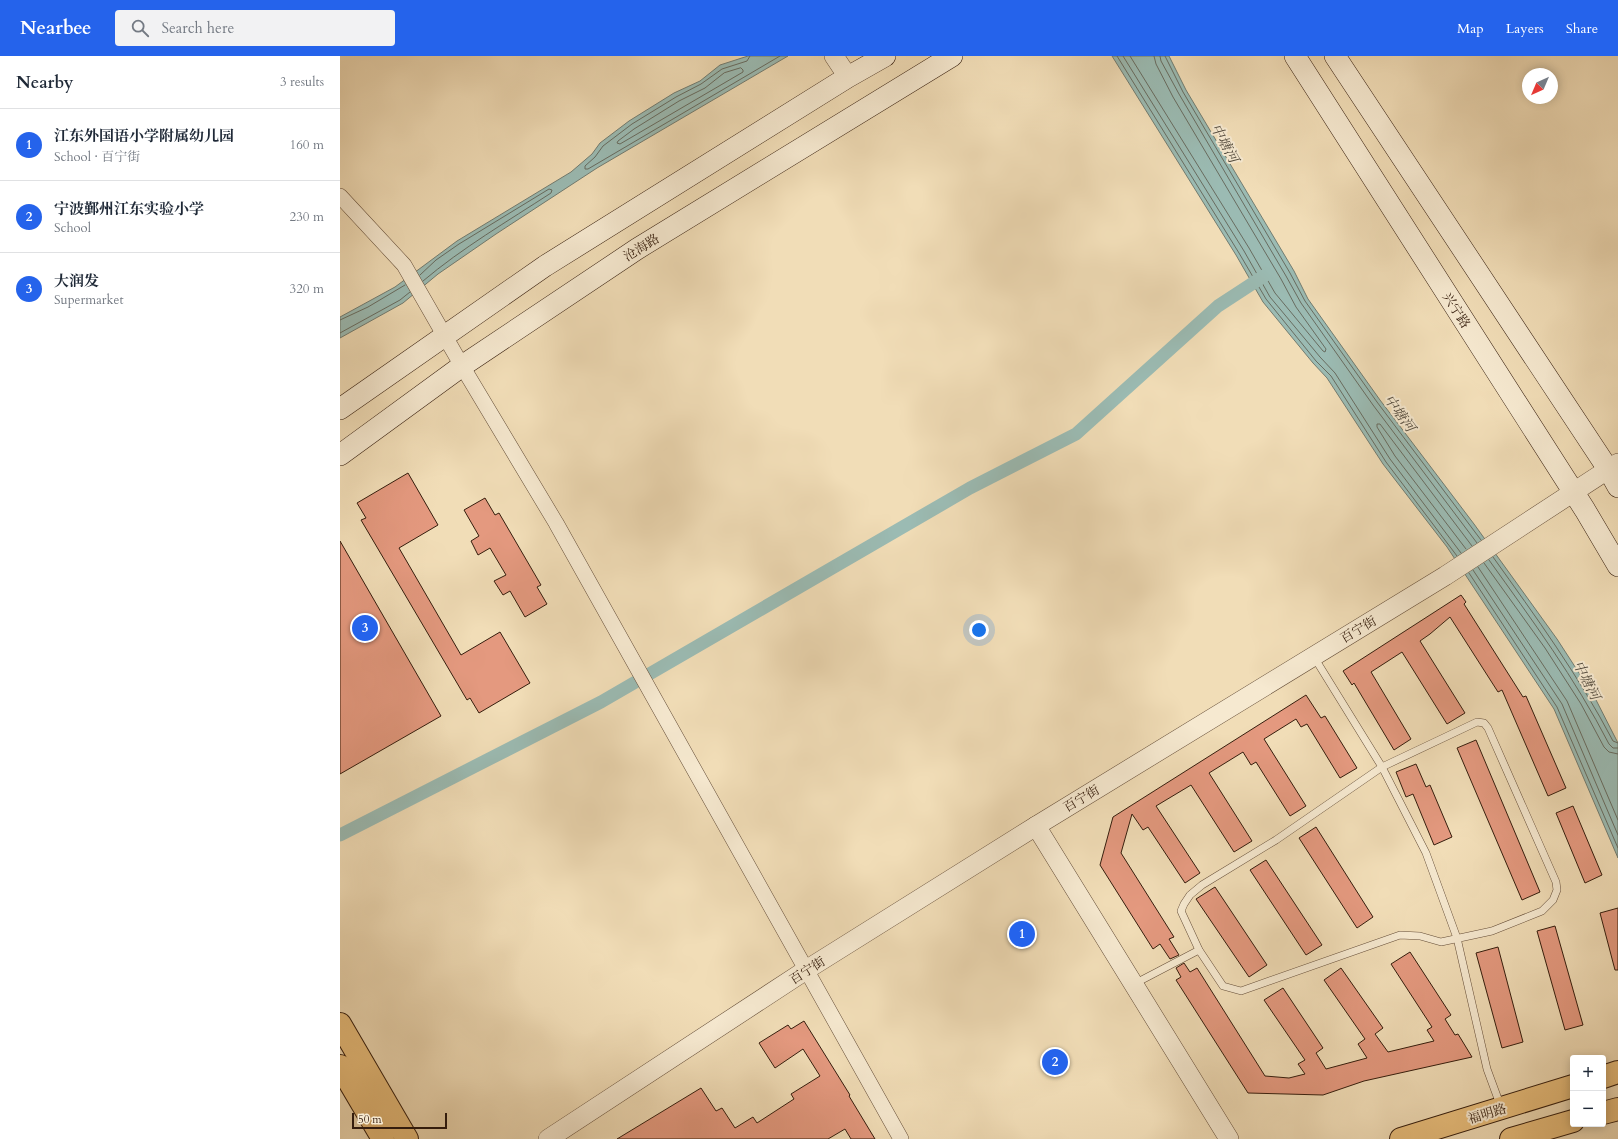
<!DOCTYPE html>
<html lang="en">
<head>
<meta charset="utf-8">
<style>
  body { margin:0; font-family:Cardo,"Noto Serif SC",serif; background:#f2f2f3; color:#1f2937 }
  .controls { position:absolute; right:12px; bottom:12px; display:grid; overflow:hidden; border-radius:4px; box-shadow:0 2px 10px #0003 }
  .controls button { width:36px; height:36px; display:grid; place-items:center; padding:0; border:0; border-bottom:1px solid #e0e1e3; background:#fff; color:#1f2937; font:20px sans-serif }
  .compass { position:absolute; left:1182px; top:12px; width:36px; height:36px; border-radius:50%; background:#fff; box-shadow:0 2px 10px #0003; rotate:224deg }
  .scale { position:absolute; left:12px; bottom:10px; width:95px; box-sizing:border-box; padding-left:4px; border:2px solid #351d0d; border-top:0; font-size:11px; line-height:14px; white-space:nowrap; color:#351d0d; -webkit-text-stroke:3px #f6e9d0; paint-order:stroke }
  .you { position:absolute; left:639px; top:574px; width:14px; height:14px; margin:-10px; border:3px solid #fff; border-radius:50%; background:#1a73e8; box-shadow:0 0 0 6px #1a73e833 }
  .badge { display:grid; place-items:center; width:26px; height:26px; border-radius:50%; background:#2563eb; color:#fff; font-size:13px; font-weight:700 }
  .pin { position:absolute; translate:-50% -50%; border:2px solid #fff; box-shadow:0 1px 4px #0006 }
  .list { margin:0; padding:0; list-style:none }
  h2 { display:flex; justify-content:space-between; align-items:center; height:52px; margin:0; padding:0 16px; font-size:17px }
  h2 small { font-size:13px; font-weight:400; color:#747a83 }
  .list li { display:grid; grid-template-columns:26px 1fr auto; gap:12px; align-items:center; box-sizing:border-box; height:72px; padding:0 16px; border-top:1px solid #e0e1e3 }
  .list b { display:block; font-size:15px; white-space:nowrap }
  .list p { margin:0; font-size:13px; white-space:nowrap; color:#747a83 }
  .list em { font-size:13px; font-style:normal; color:#747a83 }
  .icon { flex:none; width:22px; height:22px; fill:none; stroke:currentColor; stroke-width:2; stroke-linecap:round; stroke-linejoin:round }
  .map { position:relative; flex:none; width:1278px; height:1083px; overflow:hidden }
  header { display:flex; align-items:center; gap:24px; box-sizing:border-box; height:56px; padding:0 20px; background:#2563eb; color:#fff }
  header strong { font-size:19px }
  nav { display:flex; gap:22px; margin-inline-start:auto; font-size:14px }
  .search { width:280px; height:36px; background:#f2f2f3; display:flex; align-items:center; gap:10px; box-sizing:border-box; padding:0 14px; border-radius:4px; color:#747a83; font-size:15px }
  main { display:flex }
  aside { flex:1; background:#fff }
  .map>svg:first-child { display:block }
</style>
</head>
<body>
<header>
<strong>Nearbee</strong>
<div class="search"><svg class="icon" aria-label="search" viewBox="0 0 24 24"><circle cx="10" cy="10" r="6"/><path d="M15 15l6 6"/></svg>Search here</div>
<nav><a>Map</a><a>Layers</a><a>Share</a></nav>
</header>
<main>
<aside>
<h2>Nearby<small>3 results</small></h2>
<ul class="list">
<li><span class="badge">1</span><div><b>江东外国语小学附属幼儿园</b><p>School · 百宁街</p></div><em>160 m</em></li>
<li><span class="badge">2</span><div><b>宁波鄞州江东实验小学</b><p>School</p></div><em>230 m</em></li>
<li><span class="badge">3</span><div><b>大润发</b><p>Supermarket</p></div><em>320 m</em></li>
</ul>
</aside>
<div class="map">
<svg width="1278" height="1083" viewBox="0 0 1278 1083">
  <rect width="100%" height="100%" fill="#f1ddb7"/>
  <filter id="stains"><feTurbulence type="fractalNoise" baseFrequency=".005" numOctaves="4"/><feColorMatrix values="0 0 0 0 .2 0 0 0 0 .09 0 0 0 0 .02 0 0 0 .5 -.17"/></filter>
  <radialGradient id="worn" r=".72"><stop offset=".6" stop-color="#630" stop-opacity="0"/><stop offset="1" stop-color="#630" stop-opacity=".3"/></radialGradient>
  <g fill="#9bbbb3" stroke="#727c71">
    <polygon points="408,0 448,0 257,112 156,178 98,218 63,247 0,282 0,261 55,231 117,185 231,116 252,98 260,87 289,65 334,37 360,25 380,9"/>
    <polygon points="772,0 829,0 846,34 954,215 968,243 1040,344 1134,468 1217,583 1254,640 1278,687 1278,802 1214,653 1107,491 1043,408 987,322 973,307 923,246 896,199"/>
  </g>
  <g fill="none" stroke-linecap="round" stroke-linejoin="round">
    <g stroke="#686c60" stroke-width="1">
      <polyline points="410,0 407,5 382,13 361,28 336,41 292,68 263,90 255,101 245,110 245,113 248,113 440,0"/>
      <polyline points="777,0 899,197 926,243 976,305 991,320 1046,406 1117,500"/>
      <polyline points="783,0 904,195 930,241 980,301 995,317 1050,403 1121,497"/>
      <polyline points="790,0 909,192 935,237 983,295 985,296 986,293 956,251 941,223 833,41 816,8 814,0"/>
      <polyline points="820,0 821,5 839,38 946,220 961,247 1033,349 1137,487"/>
      <polyline points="825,0 843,36 950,217 965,245 1037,346 1141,484"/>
      <polygon points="401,12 403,14 403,16 280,88 277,87 278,85 294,73 339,45 365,32 384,17"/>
      <path d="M80,219L96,204L119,188L209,133L212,134L211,137C168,165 122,192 83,225"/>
      <polyline points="0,264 28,251 65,229"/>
      <polyline points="0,277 60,244 70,236"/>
      <polyline points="1126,493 1055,400 1037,371 1037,368 1040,368 1132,490"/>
      <path d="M1153,501C1196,561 1239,620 1273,685L1278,687"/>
      <path d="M1149,504C1192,564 1235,622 1269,688L1273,692H1278"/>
      <polyline points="1144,507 1205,592 1241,648 1264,691 1269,696 1278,698"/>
      <polyline points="1138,511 1227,645 1278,764"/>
      <polyline points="1133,514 1222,648 1278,779"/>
      <polyline points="1129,517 1217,651 1278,792"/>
    </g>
    <polyline stroke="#9bbbb3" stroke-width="13" points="0,779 261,646 630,432 736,378 878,250 927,218"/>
  </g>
  <g fill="#e4997f" stroke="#351d0d">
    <polygon points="68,417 98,469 59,492 121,599 160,576 190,627 139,657 130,642 127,644 21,464 26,462 17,447"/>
    <polygon points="145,442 155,459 159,457 201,529 197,531 207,548 185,561 170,535 163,539 154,525 166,519 150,492 138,499 131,485 139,480 124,454"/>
    <polygon points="0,485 101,660 0,718"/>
    <polygon points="1121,539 1126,546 1124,548 1183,641 1186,640 1226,732 1208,740 1162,634 1158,636 1110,561 1090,578 1080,585 1125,657 1107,668 1062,596 1031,616 1071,683 1054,694 1014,627 1012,629 1003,615"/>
    <polygon points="966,639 981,662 985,660 1017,712 1000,722 967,668 961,671 956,663 924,683 966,750 950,760 916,706 911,709 903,696 869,717 912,785 894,796 851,729 816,750 860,817 845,827 808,771 803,774 792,758 781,797 834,881 829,883 839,899 830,903 820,888 813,893 760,809 773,761"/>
    <polygon points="1136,684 1200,836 1182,844 1117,692"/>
    <polygon points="1076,708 1086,731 1090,729 1112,781 1094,789 1073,738 1066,741 1056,716"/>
    <polygon points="1233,750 1262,819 1245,827 1216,757"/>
    <polygon points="976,771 1033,861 1017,872 959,782"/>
    <polygon points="926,804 982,889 966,899 910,814"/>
    <polygon points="875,831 927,909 909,921 856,843"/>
    <polygon points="1278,852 1278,914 1275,914 1260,857"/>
    <polygon points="1215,870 1243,969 1225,974 1197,875"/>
    <polygon points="1158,891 1183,986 1162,992 1136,897"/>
    <polygon points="1070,896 1111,959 1105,963 1115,979 1118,978 1132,1001 1024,1025 983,1039 908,1037 836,924 841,921 836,912 844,907 850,916 857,912 925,1020 949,1022 965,1018 958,1008 965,1004 924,944 943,932 983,992 976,997 986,1013 1027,1002 1018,988 1025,983 984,924 1001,912 1043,972 1035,978 1048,996 1094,985 1087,974 1092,971 1051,908"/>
    <polygon points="464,965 510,1039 509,1040 535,1083 511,1083 505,1073 488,1083 277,1083 361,1032 376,1055 382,1052 395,1072 413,1061 417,1067 454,1043 451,1038 480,1020 463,993 435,1012 419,987 448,969 451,973"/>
  </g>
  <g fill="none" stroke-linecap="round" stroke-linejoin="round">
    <g stroke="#644d38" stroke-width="8">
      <g id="service">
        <polyline points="974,601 1042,711 1086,797 1117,882 1147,1013 1161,1051"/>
        <polygon points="1137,666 1144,667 1148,672 1216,826 1217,834 1213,844 1202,855 1152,875 1101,886 1080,880 1060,879 901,935 883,930 859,894 841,855 844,848 850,839 862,829 936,784 1042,711"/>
        <polyline points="794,928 859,894"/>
      </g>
    </g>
    <g stroke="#644d38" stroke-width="16">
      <polyline id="minor" points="0,140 64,209 122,310 216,467 561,1083"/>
    </g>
    <g stroke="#644d38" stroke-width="20">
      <g id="tertiary">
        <polyline points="494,0 508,21"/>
        <polyline points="696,770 889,1083"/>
        <polyline points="208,1083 466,914 696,770 1105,520 1278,407"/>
      </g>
    </g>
    <g stroke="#351d0d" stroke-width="22">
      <g id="secondary">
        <polyline points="955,0 1245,454 1278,510"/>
        <polyline points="995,0 1268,413 1278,431"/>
        <polyline points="0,353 205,210 508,21 545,0"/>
        <polyline points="0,399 122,310 297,193 612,0"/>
      </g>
    </g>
    <g stroke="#351d0d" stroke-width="24">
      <g id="primary">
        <polyline points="0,968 67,1083"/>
        <polyline points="0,1010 43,1083"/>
        <polyline points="1263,1021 1278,1016"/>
        <polyline points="1263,1057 1278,1053"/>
        <polyline points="1061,1083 1233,1030"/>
        <polyline points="1171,1083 1233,1065"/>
      </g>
    </g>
    <use href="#service" stroke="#f6e9d0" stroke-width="7"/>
    <use href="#minor" stroke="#f6e9d0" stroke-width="15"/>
    <use href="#tertiary" stroke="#f6e9d0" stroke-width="19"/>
    <use href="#secondary" stroke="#f6e9d0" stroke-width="21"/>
    <use href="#primary" stroke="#e8be7c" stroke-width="22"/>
  </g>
  <g text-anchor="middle" stroke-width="4" stroke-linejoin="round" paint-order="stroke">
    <g font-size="13" fill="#351d0d" stroke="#f6e9d0">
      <text transform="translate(301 191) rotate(-32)" y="5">沧海路</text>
      <text transform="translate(1117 254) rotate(57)" y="5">兴宁路</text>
      <text transform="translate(1018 573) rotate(-31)" y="5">百宁街</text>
      <text transform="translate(741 742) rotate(-31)" y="5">百宁街</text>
      <text transform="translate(467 914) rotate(-33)" y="5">百宁街</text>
      <text transform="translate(1147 1057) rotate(-17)" y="5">福明路</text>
    </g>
    <g font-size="14" font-style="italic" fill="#544c3f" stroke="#f6e9d0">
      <text transform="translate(885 87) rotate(61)" y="5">中塘河</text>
      <text transform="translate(1060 357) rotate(54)" y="5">中塘河</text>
      <text transform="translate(1247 624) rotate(63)" y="5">中塘河</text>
    </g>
  </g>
  <rect width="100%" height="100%" filter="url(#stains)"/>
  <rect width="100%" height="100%" fill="url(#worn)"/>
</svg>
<div class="controls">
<button>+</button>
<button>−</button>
</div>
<svg class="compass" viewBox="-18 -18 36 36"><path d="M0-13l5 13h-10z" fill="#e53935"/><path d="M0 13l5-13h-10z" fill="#747a83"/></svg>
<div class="scale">50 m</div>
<div class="you"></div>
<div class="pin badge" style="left:682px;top:878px">1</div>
<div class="pin badge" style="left:715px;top:1006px">2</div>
<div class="pin badge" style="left:25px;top:572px">3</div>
</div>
</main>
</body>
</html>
